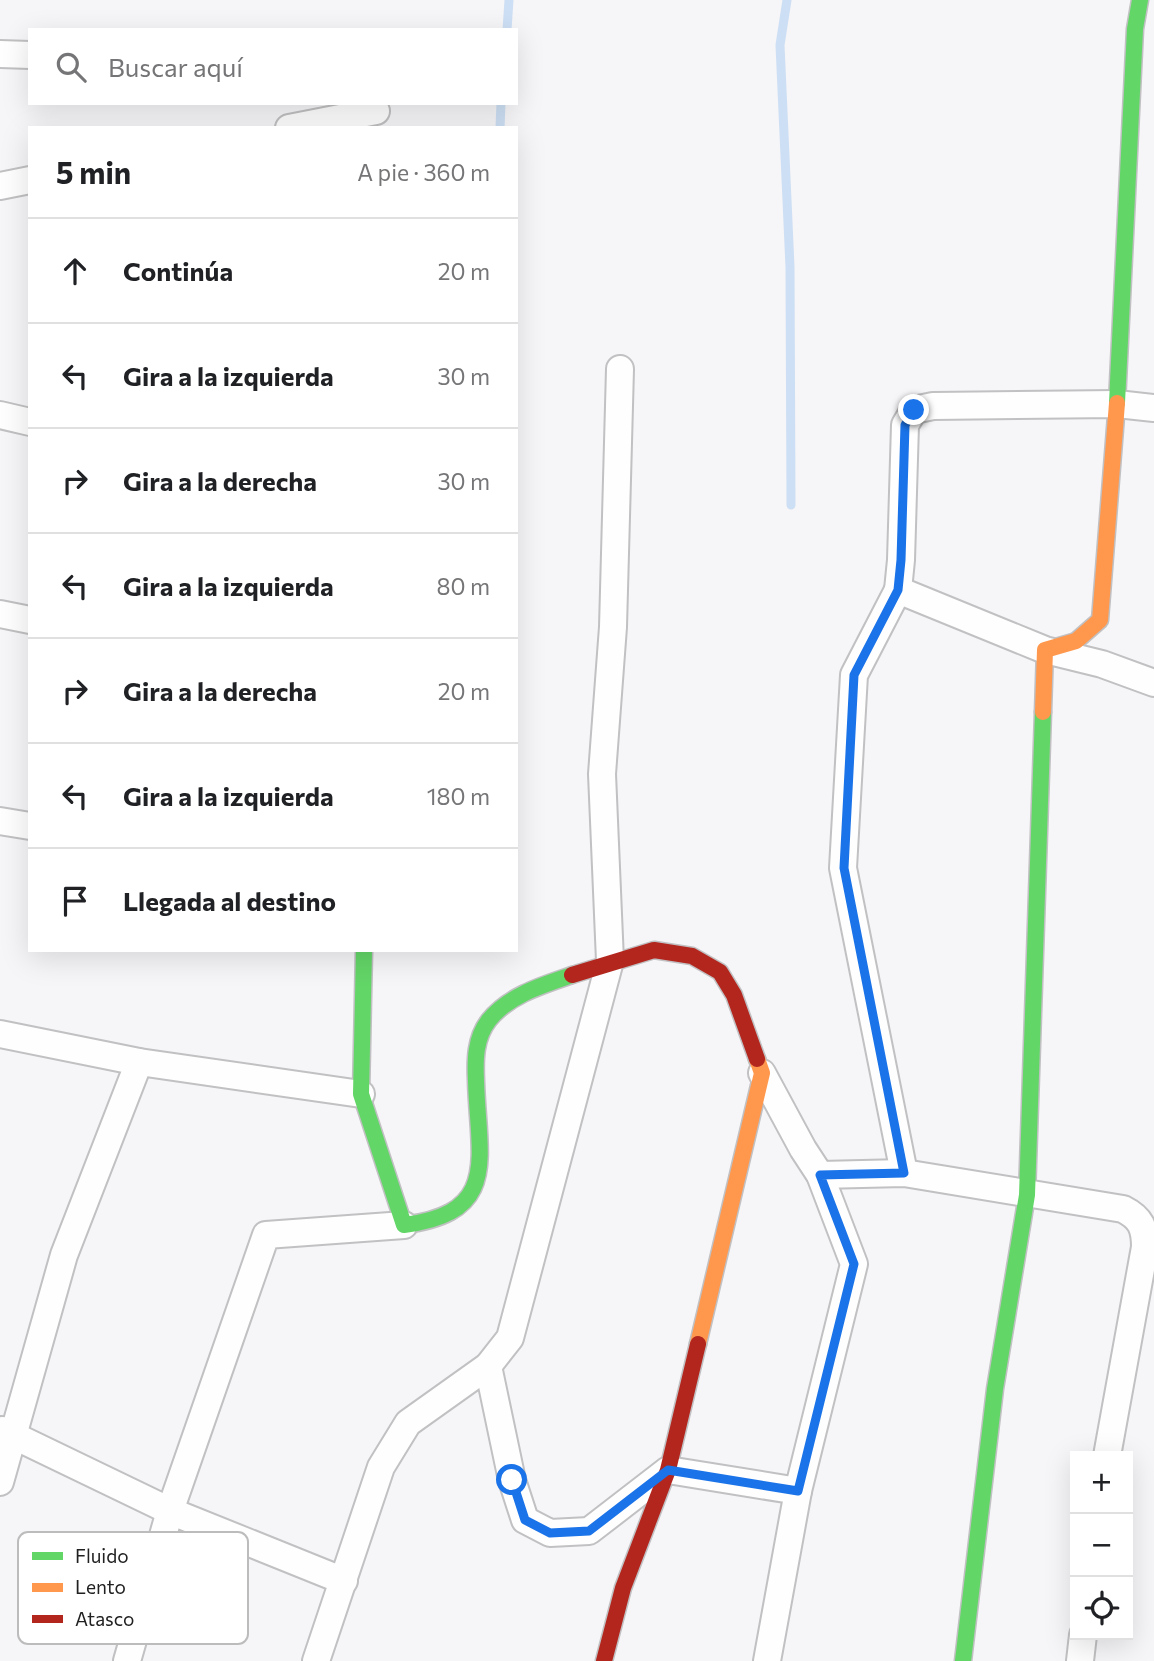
<!DOCTYPE html>
<html lang="es">
<head>
<meta charset="utf-8">
<style>
  body { margin:0; font-family:Commissioner,sans-serif; background:#f6f6f6; color:#202124 }
  .controls { position:absolute; right:21px; bottom:21px; display:grid; overflow:hidden; border-radius:0px; box-shadow:0 7px 28px #0002 }
  .controls button { width:63px; height:63px; display:grid; place-items:center; padding:0; border:0; border-bottom:2px solid #e0e0e0; background:#fff; color:#202124; font:35px sans-serif }
  .stop { position:absolute; width:21px; height:21px; margin:-16px; border:5px solid #1a73e8; border-radius:50%; background:#fff }
  .stop.end { background:#1a73e8; border-color:#fff; box-shadow:0 2px 7px #0008 }
  .list { margin:0; padding:0; list-style:none }
  h2 { display:flex; justify-content:space-between; align-items:center; height:91px; margin:0; padding:0 28px; font-size:30px }
  h2 small { font-size:23px; font-weight:400; color:#757577 }
  .list li { display:grid; grid-template-columns:46px 1fr auto; gap:21px; align-items:center; box-sizing:border-box; height:105px; padding:0 28px; border-top:2px solid #e0e0e0 }
  .list b { display:block; font-size:26px; white-space:nowrap }
  .list em { font-size:23px; font-style:normal; color:#757577 }
  .icon { flex:none; width:38px; height:38px; fill:none; stroke:currentColor; stroke-width:2; stroke-linecap:round; stroke-linejoin:round }
  .map { position:relative; flex:none; width:1154px; height:1661px; overflow:hidden }
  .search { position:absolute; background:#fff; box-shadow:0 7px 28px #0002; left:28px; top:28px; width:490px; height:77px; display:flex; align-items:center; gap:18px; box-sizing:border-box; padding:0 24px; border-radius:0px; color:#757577; font-size:26px }
  .panel { position:absolute; background:#fff; box-shadow:0 7px 28px #0002; left:28px; top:126px; width:490px; height:826px; border-radius:0px }
  .map>svg:first-child { display:block }
</style>
</head>
<body>
<div class="map">
<svg width="1154" height="1661" viewBox="0 0 1154 1661">
  <rect width="100%" height="100%" fill="#f6f5f7"/>
  <g fill="none" stroke-linecap="round" stroke-linejoin="round">
    <g stroke="#cddff4" stroke-width="9">
      <polyline points="787,0 780,45 790,267 791,505"/>
      <polyline points="507,30 509,0"/>
      <polyline points="500,128 501,103"/>
    </g>
    <g stroke="#c1c0c2" stroke-width="30">
      <g id="street">
        <polyline points="0,54 30,55"/>
        <polyline points="289,128 376,111"/>
        <polyline points="0,186 30,180"/>
        <polyline points="1154,408 1117,404 933,406 914,410 905,425 901,560 898,590 1045,650 1102,664 1154,683"/>
        <polyline points="0,415 30,422"/>
        <polyline points="898,590 854,675 843,868 904,1173"/>
        <polyline points="0,614 30,620"/>
        <polyline points="0,821 30,826"/>
        <polyline points="0,1034 139,1062 361,1094"/>
        <polyline points="762,1073 803,1149 820,1175 854,1264 798,1491 767,1661"/>
        <path d="M820,1175L904,1173L1123,1209C1141,1218 1145,1228 1145,1247L1107,1456"/>
        <polyline points="488,1366 512,1480 525,1520 550,1533 589,1531 668,1470 798,1491"/>
        <polyline points="2,1430 170,1511 344,1581"/>
        <polyline points="0,1482 64,1255 139,1062"/>
        <polyline points="127,1661 170,1511 266,1235 404,1225"/>
        <polyline points="316,1661 381,1467 408,1423 488,1366 510,1338 610,961 602,774 613,627 620,369"/>
        <polyline points="1080,1661 1083,1635"/>
      </g>
    </g>
    <g stroke="#c1c0c2" stroke-width="19">
      <g id="fast">
        <polyline points="1117,403 1135,29 1140,0"/>
        <path d="M364,950L361,1094L404,1225C501,1213 478,1157 476,1081C475,1060 475,1038 489,1020C509,995 543,985 572,975"/>
        <polyline points="963,1661 995,1389 1027,1195 1043,712"/>
      </g>
    </g>
    <g stroke="#c1c0c2" stroke-width="19">
      <g id="slow">
        <polyline points="1043,712 1045,650 1076,641 1100,620 1117,403"/>
        <polyline points="698,1344 762,1073 757,1059"/>
      </g>
    </g>
    <g stroke="#c1c0c2" stroke-width="19">
      <g id="jam">
        <polyline points="572,975 654,950 692,956 720,972 734,995 757,1059"/>
        <polyline points="604,1661 623,1588 668,1470 698,1344"/>
      </g>
    </g>
    <use href="#street" stroke="#fefefe" stroke-width="26"/>
    <use href="#fast" stroke="#63d668" stroke-width="16"/>
    <use href="#slow" stroke="#ff974d" stroke-width="16"/>
    <use href="#jam" stroke="#b3261e" stroke-width="16"/>
  </g>
  <g fill="none" stroke-linecap="round" stroke-linejoin="round">
    <polyline stroke="#1a73e8" stroke-width="9" points="512,1480 525,1520 550,1533 589,1531 668,1470 798,1491 854,1264 820,1175 904,1173 844,868 854,675 898,590 901,560 905,425 914,410"/>
  </g>
  <rect x="18" y="1532" width="230" height="112" rx="10" fill="#fff" stroke="#bcbcbd" stroke-width="2"/>
  <rect x="32" y="1552" width="31" height="8" fill="#63d668"/>
  <rect x="32" y="1583" width="31" height="9" fill="#ff974d"/>
  <rect x="32" y="1615" width="31" height="8" fill="#b3261e"/>
  <g font-size="19" fill="#212122">
    <text x="75" y="1563">Fluido</text>
    <text x="75" y="1594">Lento</text>
    <text x="75" y="1626">Atasco</text>
  </g>
</svg>
<div class="controls">
<button>+</button>
<button>−</button>
<button><svg class="icon" aria-label="locate" viewBox="0 0 24 24"><circle cx="12" cy="12" r="6"/><path d="M12 2v4M12 18v4M2 12h4M18 12h4"/></svg></button>
</div>
<div class="stop" style="left:512px;top:1480px"></div>
<div class="stop end" style="left:914px;top:410px"></div>
<div class="search"><svg class="icon" aria-label="search" viewBox="0 0 24 24"><circle cx="10" cy="10" r="6"/><path d="M15 15l6 6"/></svg>Buscar aquí</div>
<section class="panel">
<h2>5 min<small>A pie · 360 m</small></h2>
<ul class="list">
<li><svg class="icon" aria-label="ahead" viewBox="0 0 24 24"><path d="M12 20V5M6 11l6-6 6 6"/></svg><div><b>Continúa</b></div><em>20 m</em></li>
<li><svg class="icon" aria-label="left" viewBox="0 0 24 24"><path d="M17 20v-9H6M10 6l-5 5 5 5"/></svg><div><b>Gira a la izquierda</b></div><em>30 m</em></li>
<li><svg class="icon" aria-label="right" viewBox="0 0 24 24"><path d="M7 20v-9h11M14 6l5 5-5 5"/></svg><div><b>Gira a la derecha</b></div><em>30 m</em></li>
<li><svg class="icon" aria-label="left" viewBox="0 0 24 24"><path d="M17 20v-9H6M10 6l-5 5 5 5"/></svg><div><b>Gira a la izquierda</b></div><em>80 m</em></li>
<li><svg class="icon" aria-label="right" viewBox="0 0 24 24"><path d="M7 20v-9h11M14 6l5 5-5 5"/></svg><div><b>Gira a la derecha</b></div><em>20 m</em></li>
<li><svg class="icon" aria-label="left" viewBox="0 0 24 24"><path d="M17 20v-9H6M10 6l-5 5 5 5"/></svg><div><b>Gira a la izquierda</b></div><em>180 m</em></li>
<li><svg class="icon" aria-label="arrive" viewBox="0 0 24 24"><path d="M6 21V4h12l-3 4 3 4H6"/></svg><div><b>Llegada al destino</b></div></li>
</ul>
</section>
</div>
</body>
</html>
